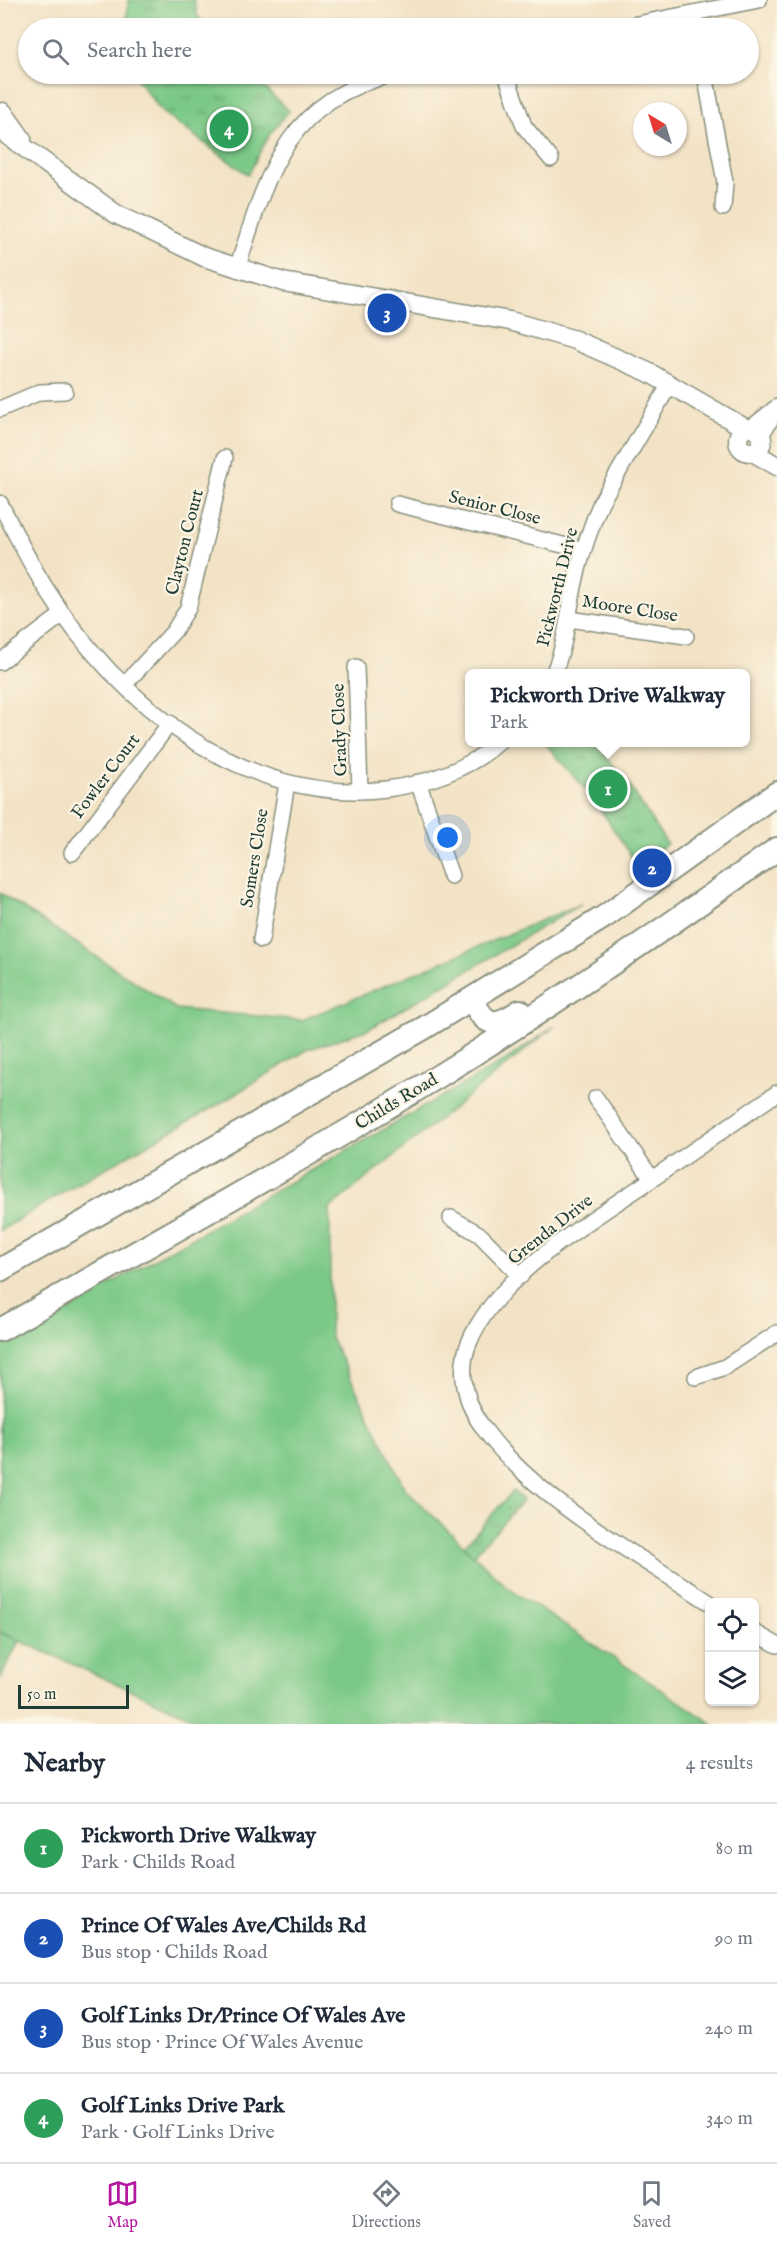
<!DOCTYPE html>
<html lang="en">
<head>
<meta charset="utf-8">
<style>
  body { margin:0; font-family:"IM FELL English",serif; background:#f6f6f7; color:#1f2937 }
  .controls { position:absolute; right:18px; bottom:18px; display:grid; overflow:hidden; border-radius:9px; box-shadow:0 2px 4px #0004 }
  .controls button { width:54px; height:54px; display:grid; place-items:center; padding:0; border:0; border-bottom:2px solid #e0e1e3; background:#fff; color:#1f2937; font:30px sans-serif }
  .compass { position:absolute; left:633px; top:102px; width:54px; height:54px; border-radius:50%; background:#fff; box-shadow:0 2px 4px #0004; rotate:322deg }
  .scale { position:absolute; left:18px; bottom:15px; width:111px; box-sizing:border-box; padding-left:6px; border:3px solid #1f3d34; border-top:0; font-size:16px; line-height:21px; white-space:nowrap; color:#1f3d34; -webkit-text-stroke:4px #fcf5e5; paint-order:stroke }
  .you { position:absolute; left:448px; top:838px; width:21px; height:21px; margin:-15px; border:4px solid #fff; border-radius:50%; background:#1a73e8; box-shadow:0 0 0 9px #1a73e833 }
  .badge { display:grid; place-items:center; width:39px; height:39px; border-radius:50%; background:#b5179e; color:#fff; font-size:20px; font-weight:700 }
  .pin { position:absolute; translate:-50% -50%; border:3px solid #fff; box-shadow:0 2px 6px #0006 }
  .popup { position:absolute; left:465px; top:669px; width:285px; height:78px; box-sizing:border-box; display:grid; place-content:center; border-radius:9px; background:#fff; filter:drop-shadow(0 2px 4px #0005); font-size:20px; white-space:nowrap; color:#747a83 }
  .popup b { font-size:22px; color:#1f2937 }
  .popup::after { content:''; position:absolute; left:50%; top:100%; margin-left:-12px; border:12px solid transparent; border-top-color:#fff }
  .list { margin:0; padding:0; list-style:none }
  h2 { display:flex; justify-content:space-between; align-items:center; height:78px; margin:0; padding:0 24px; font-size:26px }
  h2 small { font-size:20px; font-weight:400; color:#747a83 }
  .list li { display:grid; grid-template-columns:39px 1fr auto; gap:18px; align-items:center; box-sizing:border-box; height:90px; padding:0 24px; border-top:2px solid #e0e1e3 }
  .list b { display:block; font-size:22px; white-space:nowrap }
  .list p { margin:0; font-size:20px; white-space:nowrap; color:#747a83 }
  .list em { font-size:20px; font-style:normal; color:#747a83 }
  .icon { flex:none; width:33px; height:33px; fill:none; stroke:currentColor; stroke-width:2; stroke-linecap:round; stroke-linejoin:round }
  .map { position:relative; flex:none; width:777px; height:1724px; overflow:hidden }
  .search { position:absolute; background:#fff; box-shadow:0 2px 4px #0004; left:18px; right:18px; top:18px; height:66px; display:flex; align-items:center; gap:15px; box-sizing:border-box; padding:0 21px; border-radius:33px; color:#747a83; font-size:22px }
  .sheet { height:438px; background:#fff }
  nav { display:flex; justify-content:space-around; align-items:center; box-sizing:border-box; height:84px; border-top:2px solid #e0e1e3; background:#fff; font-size:16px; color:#747a83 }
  nav a { display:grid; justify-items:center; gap:3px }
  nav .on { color:#b5179e }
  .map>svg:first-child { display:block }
</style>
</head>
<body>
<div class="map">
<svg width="777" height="1724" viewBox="0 0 777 1724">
  <defs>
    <pattern id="park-tufts" width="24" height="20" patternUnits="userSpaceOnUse" patternTransform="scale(1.5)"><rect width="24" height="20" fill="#7cc987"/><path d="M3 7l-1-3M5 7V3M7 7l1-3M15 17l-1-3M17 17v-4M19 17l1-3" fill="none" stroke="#65a46f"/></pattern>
  </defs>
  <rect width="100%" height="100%" fill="#fcf5e5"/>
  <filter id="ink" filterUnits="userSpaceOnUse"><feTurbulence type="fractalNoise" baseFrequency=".0167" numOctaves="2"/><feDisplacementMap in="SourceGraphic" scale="12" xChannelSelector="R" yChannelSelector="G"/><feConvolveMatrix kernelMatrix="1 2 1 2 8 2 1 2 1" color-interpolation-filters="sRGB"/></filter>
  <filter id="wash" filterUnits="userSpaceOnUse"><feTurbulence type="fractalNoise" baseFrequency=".008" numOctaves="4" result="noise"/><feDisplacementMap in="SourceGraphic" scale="24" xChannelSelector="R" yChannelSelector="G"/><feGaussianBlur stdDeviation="1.35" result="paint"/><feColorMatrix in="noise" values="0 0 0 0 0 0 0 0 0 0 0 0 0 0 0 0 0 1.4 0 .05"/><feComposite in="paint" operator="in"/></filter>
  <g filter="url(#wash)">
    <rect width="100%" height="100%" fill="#f3e3c6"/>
    <g fill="#7cc987" stroke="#4e835e" stroke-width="1.5">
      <polygon points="0,893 176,1009 302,1020 581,904 369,1029 307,1050 214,1107 77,1184 0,1231"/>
      <polygon points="555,1026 330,1208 330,1336 405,1489 507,1587 713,1724 207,1724 0,1632 0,1346 501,1063"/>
    </g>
    <g fill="url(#park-tufts)" stroke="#4e835e" stroke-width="1.5">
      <polygon points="129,0 194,0 197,15 208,28 125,28"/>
      <polygon points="133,74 250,74 289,111 269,135 248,175 163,113"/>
      <polygon points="545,743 594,743 624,777 667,844 637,865 595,801"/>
      <polygon points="513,1491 523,1500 473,1556 464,1546"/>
      <polygon points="0,1632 19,1641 0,1680"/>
    </g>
  </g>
  <g filter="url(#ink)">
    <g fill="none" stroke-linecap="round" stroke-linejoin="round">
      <g stroke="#89907d" stroke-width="18">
        <g id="minor">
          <polyline points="693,13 696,28"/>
          <polyline points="617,28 759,0"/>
          <polyline points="506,74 524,126 551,159"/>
          <polyline points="705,74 725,182 723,208"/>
          <path d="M237,269C267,175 285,100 394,74"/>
          <polyline points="0,409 40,392 65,391"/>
          <polyline points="751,428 777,407"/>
          <polyline points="761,435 774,414"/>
          <path d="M0,503C14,531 28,560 45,587C116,702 245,807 387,789C425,784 470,769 499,742"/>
          <polyline points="397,504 583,550"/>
          <polyline points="569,619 686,636"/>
          <polyline points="0,662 63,614"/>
          <polyline points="356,667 360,791"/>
          <path d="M553,674C567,643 568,610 576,578C582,551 591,527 601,502L670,384"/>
          <polyline points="124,685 174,631 188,608 225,458"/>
          <polyline points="418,782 451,876"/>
          <polyline points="72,853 170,723"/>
          <polyline points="261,940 287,783"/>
          <polyline points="596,1098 652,1179"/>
          <polyline points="451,1218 479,1234 521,1276"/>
          <polyline points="696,1377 725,1367 777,1333"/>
          <path d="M710,1603C636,1554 536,1500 484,1429C466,1405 457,1372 469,1343C495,1278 585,1224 642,1186C687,1155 732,1124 777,1093"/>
          <polyline points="754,1632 777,1645"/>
        </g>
      </g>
      <g stroke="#89907d" stroke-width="21">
        <g id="tertiary">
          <polyline points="3,112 22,139"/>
          <polyline points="0,130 116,214 204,257 283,282 510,321 575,340 648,372 745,428"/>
          <circle cx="750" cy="440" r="12"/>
          <polyline points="753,452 777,466"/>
        </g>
      </g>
      <g stroke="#89907d" stroke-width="26">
        <g id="primary">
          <path d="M472,999C486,1027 494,1028 520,1011"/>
          <polyline points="0,1270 424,1028 604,917 777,793"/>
          <path d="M0,1330C144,1248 288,1168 429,1082C548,1009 663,930 777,849"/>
        </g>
      </g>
      <use href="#minor" stroke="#fff" stroke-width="15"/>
      <use href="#tertiary" stroke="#fff" stroke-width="18"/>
      <use href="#primary" stroke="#fff" stroke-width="22"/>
    </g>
  </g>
  <g text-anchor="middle" stroke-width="4.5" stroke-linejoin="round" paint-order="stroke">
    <g font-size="18" fill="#1f3d34" stroke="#fcf5e5">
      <text transform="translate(495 507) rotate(14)" y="6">Senior Close</text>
      <text transform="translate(184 542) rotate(-76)" y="6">Clayton Court</text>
      <text transform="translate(557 587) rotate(-76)" y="6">Pickworth Drive</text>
      <text transform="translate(630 608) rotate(9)" y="6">Moore Close</text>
      <text transform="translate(339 730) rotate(-92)" y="6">Grady Close</text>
      <text transform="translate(105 776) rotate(-53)" y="6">Fowler Court</text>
      <text transform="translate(254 858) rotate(-81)" y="6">Somers Close</text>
      <text transform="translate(396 1101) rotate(-31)" y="6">Childs Road</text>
      <text transform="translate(550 1229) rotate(-38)" y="6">Grenda Drive</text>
    </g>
  </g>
</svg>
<div class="controls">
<button><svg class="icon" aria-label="locate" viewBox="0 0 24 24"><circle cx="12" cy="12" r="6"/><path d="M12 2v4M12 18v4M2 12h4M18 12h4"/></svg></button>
<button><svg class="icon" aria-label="layers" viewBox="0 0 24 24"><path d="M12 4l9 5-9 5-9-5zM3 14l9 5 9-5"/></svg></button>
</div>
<svg class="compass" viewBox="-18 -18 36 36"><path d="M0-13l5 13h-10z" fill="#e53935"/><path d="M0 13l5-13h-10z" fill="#747a83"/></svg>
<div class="scale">50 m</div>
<div class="you"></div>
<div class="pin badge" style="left:608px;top:789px;background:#2e9e5b">1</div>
<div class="popup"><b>Pickworth Drive Walkway</b>Park</div>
<div class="pin badge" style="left:652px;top:868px;background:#1a4fb4">2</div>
<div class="pin badge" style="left:387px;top:313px;background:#1a4fb4">3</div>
<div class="pin badge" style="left:229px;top:129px;background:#2e9e5b">4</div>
<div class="search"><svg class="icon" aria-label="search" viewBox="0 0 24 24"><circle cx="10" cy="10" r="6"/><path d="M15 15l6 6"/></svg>Search here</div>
</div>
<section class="sheet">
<h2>Nearby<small>4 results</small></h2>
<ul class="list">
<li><span class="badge" style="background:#2e9e5b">1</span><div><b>Pickworth Drive Walkway</b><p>Park · Childs Road</p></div><em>80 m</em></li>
<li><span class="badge" style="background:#1a4fb4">2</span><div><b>Prince Of Wales Ave/Childs Rd</b><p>Bus stop · Childs Road</p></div><em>90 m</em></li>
<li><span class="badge" style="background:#1a4fb4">3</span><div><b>Golf Links Dr/Prince Of Wales Ave</b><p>Bus stop · Prince Of Wales Avenue</p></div><em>240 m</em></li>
<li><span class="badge" style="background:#2e9e5b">4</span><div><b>Golf Links Drive Park</b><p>Park · Golf Links Drive</p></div><em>340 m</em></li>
</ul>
</section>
<nav>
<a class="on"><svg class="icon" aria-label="map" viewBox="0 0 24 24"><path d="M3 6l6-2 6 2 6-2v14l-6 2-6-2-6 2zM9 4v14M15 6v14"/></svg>Map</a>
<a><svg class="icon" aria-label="directions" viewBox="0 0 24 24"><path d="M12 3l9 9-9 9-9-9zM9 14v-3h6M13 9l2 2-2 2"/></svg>Directions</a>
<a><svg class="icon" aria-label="saved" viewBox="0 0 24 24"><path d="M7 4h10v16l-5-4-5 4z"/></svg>Saved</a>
</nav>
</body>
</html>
